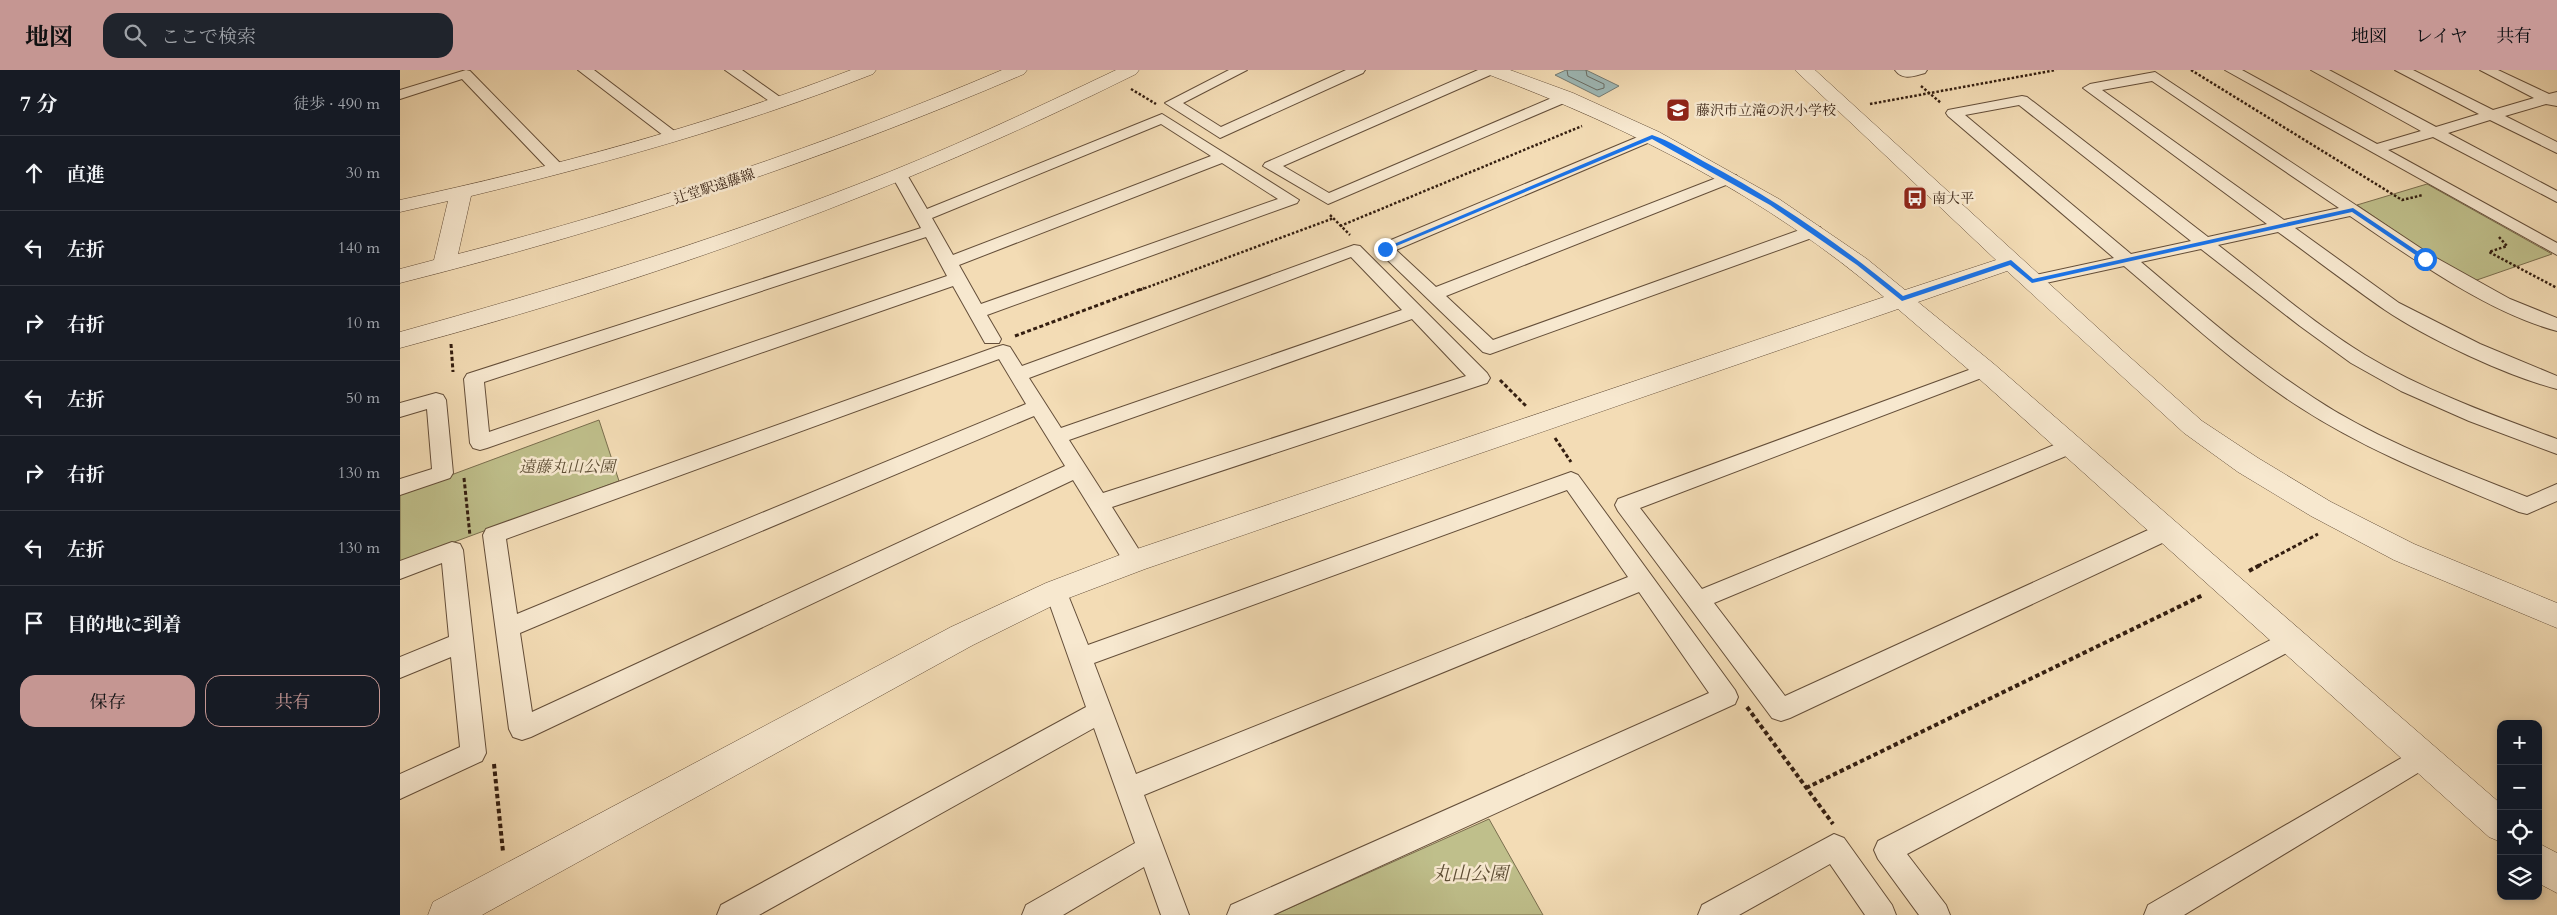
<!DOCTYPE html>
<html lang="ja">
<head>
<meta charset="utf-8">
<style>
  body { margin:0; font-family:Cardo,"Noto Serif JP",serif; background:#20242c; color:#f1f3f6 }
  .controls { position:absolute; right:15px; bottom:15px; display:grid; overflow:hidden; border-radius:10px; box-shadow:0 2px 8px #0003 }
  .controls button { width:45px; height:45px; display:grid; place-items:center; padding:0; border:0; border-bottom:1px solid #363941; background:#171b24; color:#f1f3f6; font:25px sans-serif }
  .stop { position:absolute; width:15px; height:15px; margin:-11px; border:4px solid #1a73e8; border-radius:50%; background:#fff }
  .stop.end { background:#1a73e8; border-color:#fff; box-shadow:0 1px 5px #0008 }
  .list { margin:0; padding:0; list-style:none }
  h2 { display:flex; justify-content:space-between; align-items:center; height:65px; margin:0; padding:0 20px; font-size:21px }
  h2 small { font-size:16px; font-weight:400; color:#9ea1a6 }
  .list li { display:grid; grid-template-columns:32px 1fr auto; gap:15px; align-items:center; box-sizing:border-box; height:75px; padding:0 20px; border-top:1px solid #363941 }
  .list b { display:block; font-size:19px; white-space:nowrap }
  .list em { font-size:16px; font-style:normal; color:#9ea1a6 }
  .actions { display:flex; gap:10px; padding:15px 20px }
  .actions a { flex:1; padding:11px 0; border:1px solid #c59692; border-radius:15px; text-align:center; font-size:18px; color:#c59692 }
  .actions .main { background:#c59692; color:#111 }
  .icon { flex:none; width:28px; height:28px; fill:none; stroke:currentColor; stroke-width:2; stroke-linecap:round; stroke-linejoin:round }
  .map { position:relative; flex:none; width:2157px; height:845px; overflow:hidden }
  header { display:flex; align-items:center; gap:30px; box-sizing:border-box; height:70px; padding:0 25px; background:#c59692; color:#111 }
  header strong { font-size:24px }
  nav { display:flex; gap:28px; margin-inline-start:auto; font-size:18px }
  .search { width:350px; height:45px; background:#20242c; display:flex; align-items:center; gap:12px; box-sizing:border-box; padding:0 18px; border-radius:15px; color:#9ea1a6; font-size:19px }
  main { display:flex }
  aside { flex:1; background:#171b24 }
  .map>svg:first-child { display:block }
</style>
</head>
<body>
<header>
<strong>地図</strong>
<div class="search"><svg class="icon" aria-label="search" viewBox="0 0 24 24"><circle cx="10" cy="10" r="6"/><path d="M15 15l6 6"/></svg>ここで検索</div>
<nav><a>地図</a><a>レイヤ</a><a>共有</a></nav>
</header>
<main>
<aside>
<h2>7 分<small>徒歩 · 490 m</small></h2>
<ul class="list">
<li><svg class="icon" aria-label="ahead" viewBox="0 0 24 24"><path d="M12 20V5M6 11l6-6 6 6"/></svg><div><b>直進</b></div><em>30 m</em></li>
<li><svg class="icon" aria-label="left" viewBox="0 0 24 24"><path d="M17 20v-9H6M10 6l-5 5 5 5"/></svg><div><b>左折</b></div><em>140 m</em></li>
<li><svg class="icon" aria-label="right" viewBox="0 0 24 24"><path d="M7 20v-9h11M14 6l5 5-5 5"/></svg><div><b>右折</b></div><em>10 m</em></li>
<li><svg class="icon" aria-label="left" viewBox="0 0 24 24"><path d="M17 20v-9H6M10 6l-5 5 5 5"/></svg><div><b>左折</b></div><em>50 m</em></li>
<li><svg class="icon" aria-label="right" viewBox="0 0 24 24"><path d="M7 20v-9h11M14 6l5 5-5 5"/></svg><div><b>右折</b></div><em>130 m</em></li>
<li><svg class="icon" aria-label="left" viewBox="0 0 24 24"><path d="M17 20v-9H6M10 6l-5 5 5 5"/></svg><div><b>左折</b></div><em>130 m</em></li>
<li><svg class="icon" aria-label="arrive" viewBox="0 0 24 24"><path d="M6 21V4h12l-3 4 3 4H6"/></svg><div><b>目的地に到着</b></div></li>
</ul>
<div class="actions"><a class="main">保存</a><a>共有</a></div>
</aside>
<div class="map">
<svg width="2157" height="845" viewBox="0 0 2157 845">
  <rect width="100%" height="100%" fill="#f3dcb5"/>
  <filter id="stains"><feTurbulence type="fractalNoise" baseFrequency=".004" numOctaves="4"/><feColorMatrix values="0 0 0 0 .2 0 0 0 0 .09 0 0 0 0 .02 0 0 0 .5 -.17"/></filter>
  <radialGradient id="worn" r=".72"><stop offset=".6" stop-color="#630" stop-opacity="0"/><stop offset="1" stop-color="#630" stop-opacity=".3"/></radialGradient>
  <g fill="#bfbf8b" stroke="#7a6e4e">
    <polygon points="2027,114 2152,184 2074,211 2039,191 1957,135"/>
    <polygon points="199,350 219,411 0,492 0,424"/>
    <polygon points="1089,749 1143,845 874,845"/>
  </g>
  <polygon fill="#9eb9b7" stroke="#747b74" points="1166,0 1186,0 1219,16 1199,27 1155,5"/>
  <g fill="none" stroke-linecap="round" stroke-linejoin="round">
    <polyline stroke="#696c64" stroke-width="1" points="1167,0 1168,6 1197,20 1204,18 1204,14 1187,6 1186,0"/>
    <g stroke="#644e39" stroke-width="2">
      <g id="minor">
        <polygon points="66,0 70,1 162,95 164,98 162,101 150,101 62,9 0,29 0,20"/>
        <polygon points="178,0 194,0 281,66 278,69 268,69"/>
        <polygon points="325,0 342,0 387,32 380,36 375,35"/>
        <polygon points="829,0 847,0 783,33 821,57 946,0 965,0 963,3 820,68 765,33"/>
        <polygon points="1078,0 1097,0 1095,3 883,96 929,123 1161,24 1166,23 1173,27 1171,30 928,134 863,96 865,93"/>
        <path d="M1495,0H1527L1525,3C1514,6 1503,11 1495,0Z"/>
        <polygon points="1825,0 1842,0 1977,74 2021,61 1911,0 1929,0 2036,57 2079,44 1995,0 2013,0 2093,40 2134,28 2080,0 2098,0 2149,24 2157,22 2157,36 2146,34 2105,46 2157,72 2157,83 2090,50 2048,63 2157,121 2157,132 2033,67 1988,80 2157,173 2157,185"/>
        <path d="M1755,2L2031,185L2110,229L2157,248V261C2088,243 2009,186 1950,146L1895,158L1999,233L2080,274L2157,306V319C2107,306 2028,269 1985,240C1949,215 1914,188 1878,162L1818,175C1866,212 1913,253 1965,285C2025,321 2092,345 2157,369V384L2069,351L2001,321L1951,293L1900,256L1801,179L1741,192C1797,239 1852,288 1914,328C1979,371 2054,398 2127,427L2157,414V431L2127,444L2119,442C2045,411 1969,382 1901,338C1838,298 1781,244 1724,196L1632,216L1626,215L1623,211L1626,207L1714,188L1548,46L1546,43L1548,40L1622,26L1627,27L1808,167L1867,154L1683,18L1690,14ZM1752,11L1939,138L1884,150L1702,20ZM1619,35L1791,171L1731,184L1565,45Z"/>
        <path d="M762,44L899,130L897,133L587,245L601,269L599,273H585L553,216L87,378L80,380L73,378L70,373L64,309L67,304L521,158L492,106L494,103H506L527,139ZM761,54L811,86L553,185L532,148ZM822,93L878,129L581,234L559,195ZM526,167L547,206L89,362L84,312Z"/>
        <polygon points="1252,61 1257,63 1260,66 1257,69 996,180 1036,217 1324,105 1336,105 1338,108 1336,111 1046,226 1093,270 1408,157 1420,157 1422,161 1420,165 1090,284 1083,282 976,179 979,175"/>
        <path d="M954,175L960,176L1087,303L1090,308L1087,313L712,437L746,491L743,497L735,500L727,497L673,410L131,667L122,670L113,667L109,659L83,465L86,459L596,277L603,275L610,277L622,296ZM951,187L1002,240L661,358L629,308ZM1012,249L1066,306L703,423L669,370ZM599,289L626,334L117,544L106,469ZM634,346L665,396L132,642L120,563Z"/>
        <polygon points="1585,294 1592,296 1595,300 1592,304 1240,438 1302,519 1664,371 1671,369 1678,371 1681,376 1678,381 1314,533 1385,626 1759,455 1767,453 1775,455 1778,461 1775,467 1390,648 1381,651 1372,648 1218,441 1215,435 1218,429"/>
        <polygon points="36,323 43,325 46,330 53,403 50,408 0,425 0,409 32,399 27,339 0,347 0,333"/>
        <path d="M1171,402L1178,405L1335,620L1338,627L1335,634L873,845H827L831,835L1309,623L1239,522L744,725L789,845H761L744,797L663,845H622L626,835L735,773L694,658L359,845H317L321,835L686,637L645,521L648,515L656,512L664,515L688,575ZM1167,420L1228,507L736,704L694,593Z"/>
        <polygon points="52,472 60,474 63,480 86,683 82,691 0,729 0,704 60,677 51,587 0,608 0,587 49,567 42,493 0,509 0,491"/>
        <polygon points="1890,560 1898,563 1902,570 1898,577 1507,784 1546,835 1550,845 1519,845 1478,789 1474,780 1478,771"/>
        <polygon points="2022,676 2031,679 2035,687 2031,695 1784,845 1744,845 1748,835"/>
        <polygon points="1434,764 1444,768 1492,835 1496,845 1465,845 1430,794 1339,845 1298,845 1302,835"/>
      </g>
    </g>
    <g stroke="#644e39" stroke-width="1">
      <g id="tertiary">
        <path d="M451,0H476L473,4C343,55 207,93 71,126L58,184C244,136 426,75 602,0H627L624,4C422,91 214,159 0,213V199L34,190L48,131L0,142V130C152,97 305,56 451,0Z"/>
        <path d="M716,0H739L736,4C501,121 254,210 0,278V262C154,219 307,173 456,115C545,81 630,41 716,0Z"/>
        <path d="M1084,0H1110L1173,23L1259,62L1379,129L1467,189L1505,220L1596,190L1395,0H1415L1723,281L1802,351L1858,388L1931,432L2014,474L2157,533V558L1994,490L1911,446L1838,402L1784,363L1607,201L1518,232L1594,294L2101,734V772L2089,767L1576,306L1498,239L745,499L666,529L573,575L82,845H28L33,832L551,557L646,513L725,483L1484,227C1367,127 1231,58 1087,4Z"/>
        <polygon points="2138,773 2157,783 2157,823 2138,813"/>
      </g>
    </g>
    <g stroke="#341e10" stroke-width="2.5" stroke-dasharray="2.5 2" stroke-linecap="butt">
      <polyline points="1791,0 2002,130 2023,125"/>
      <polyline points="1521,16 1541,33"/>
      <polyline points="731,19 756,34"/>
      <polyline points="1470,34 1656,0"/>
      <polyline points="930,145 950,165"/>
      <polyline points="940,156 1182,56"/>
      <polyline points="2099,167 2107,176 2089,182 2157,218"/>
      <polyline points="740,220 934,148"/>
    </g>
    <g stroke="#341e10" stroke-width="3" stroke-dasharray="4 2.5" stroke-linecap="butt">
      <polyline points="615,266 744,218"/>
      <polyline points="51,274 53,302"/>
      <polyline points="1100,310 1126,336"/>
      <polyline points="1155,368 1171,392"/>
      <polyline points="64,408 70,466"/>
      <polyline points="1858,496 1918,464"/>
    </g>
    <g stroke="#341e10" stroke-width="4" stroke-dasharray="4.5 3" stroke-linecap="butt">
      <polyline points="1849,501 1860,495"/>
      <polyline points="1347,637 1433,754"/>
      <polyline points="94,694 103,782"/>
      <polyline points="1406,718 1803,525"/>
    </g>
    <use href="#minor" fill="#f7e8cf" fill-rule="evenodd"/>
    <use href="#tertiary" fill="#f7e8cf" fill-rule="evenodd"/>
  </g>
  <path fill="#1a73e8" d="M1252,65C1270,71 1287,82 1303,91C1375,129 1441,175 1503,226L1611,190L1633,209L1953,138L2029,189L2023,190L1952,142L1632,213L1610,195L1502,231L1457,195L1370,135L1252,69L987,180L982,179Z"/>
  <defs>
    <g id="school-square" transform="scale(1.25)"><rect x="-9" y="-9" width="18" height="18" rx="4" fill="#8f2418" stroke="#f7e8cf"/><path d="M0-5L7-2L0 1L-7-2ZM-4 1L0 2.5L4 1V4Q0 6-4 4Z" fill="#fff"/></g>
    <g id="bus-square" transform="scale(1.25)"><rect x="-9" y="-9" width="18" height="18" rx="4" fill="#8f2418" stroke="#f7e8cf"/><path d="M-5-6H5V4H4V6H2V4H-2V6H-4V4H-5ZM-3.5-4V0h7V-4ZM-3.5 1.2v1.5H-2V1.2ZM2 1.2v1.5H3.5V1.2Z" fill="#fff"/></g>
  </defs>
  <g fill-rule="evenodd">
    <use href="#school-square" x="1278" y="40"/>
    <use href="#bus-square" x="1515" y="128"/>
  </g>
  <g text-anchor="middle" stroke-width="5" stroke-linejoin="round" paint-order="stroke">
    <g font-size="14" fill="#341e10" stroke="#f7e8cf" text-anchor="start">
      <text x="1296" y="45">藤沢市立滝の沢小学校</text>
      <text x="1532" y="133">南大平</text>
    </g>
    <g font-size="14" fill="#341e10" stroke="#f7e8cf">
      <text transform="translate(314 116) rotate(-18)" y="5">辻堂駅遠藤線</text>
    </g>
    <g font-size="16" font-style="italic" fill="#5e4e35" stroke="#f7e8cf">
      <text x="167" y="402">遠藤丸山公園</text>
    </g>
    <g font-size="19" font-style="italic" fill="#5e4e35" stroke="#f7e8cf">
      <text x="1070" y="810">丸山公園</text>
    </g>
  </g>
  <rect width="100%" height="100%" filter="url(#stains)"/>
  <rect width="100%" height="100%" fill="url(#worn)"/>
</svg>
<div class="controls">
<button>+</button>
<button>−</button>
<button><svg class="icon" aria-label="locate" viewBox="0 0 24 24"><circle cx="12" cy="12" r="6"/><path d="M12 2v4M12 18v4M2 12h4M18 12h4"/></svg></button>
<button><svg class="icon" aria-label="layers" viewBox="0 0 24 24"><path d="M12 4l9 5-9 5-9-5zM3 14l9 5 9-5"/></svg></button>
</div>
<div class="stop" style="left:2025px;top:189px"></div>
<div class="stop end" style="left:985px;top:179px"></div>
</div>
</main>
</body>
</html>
